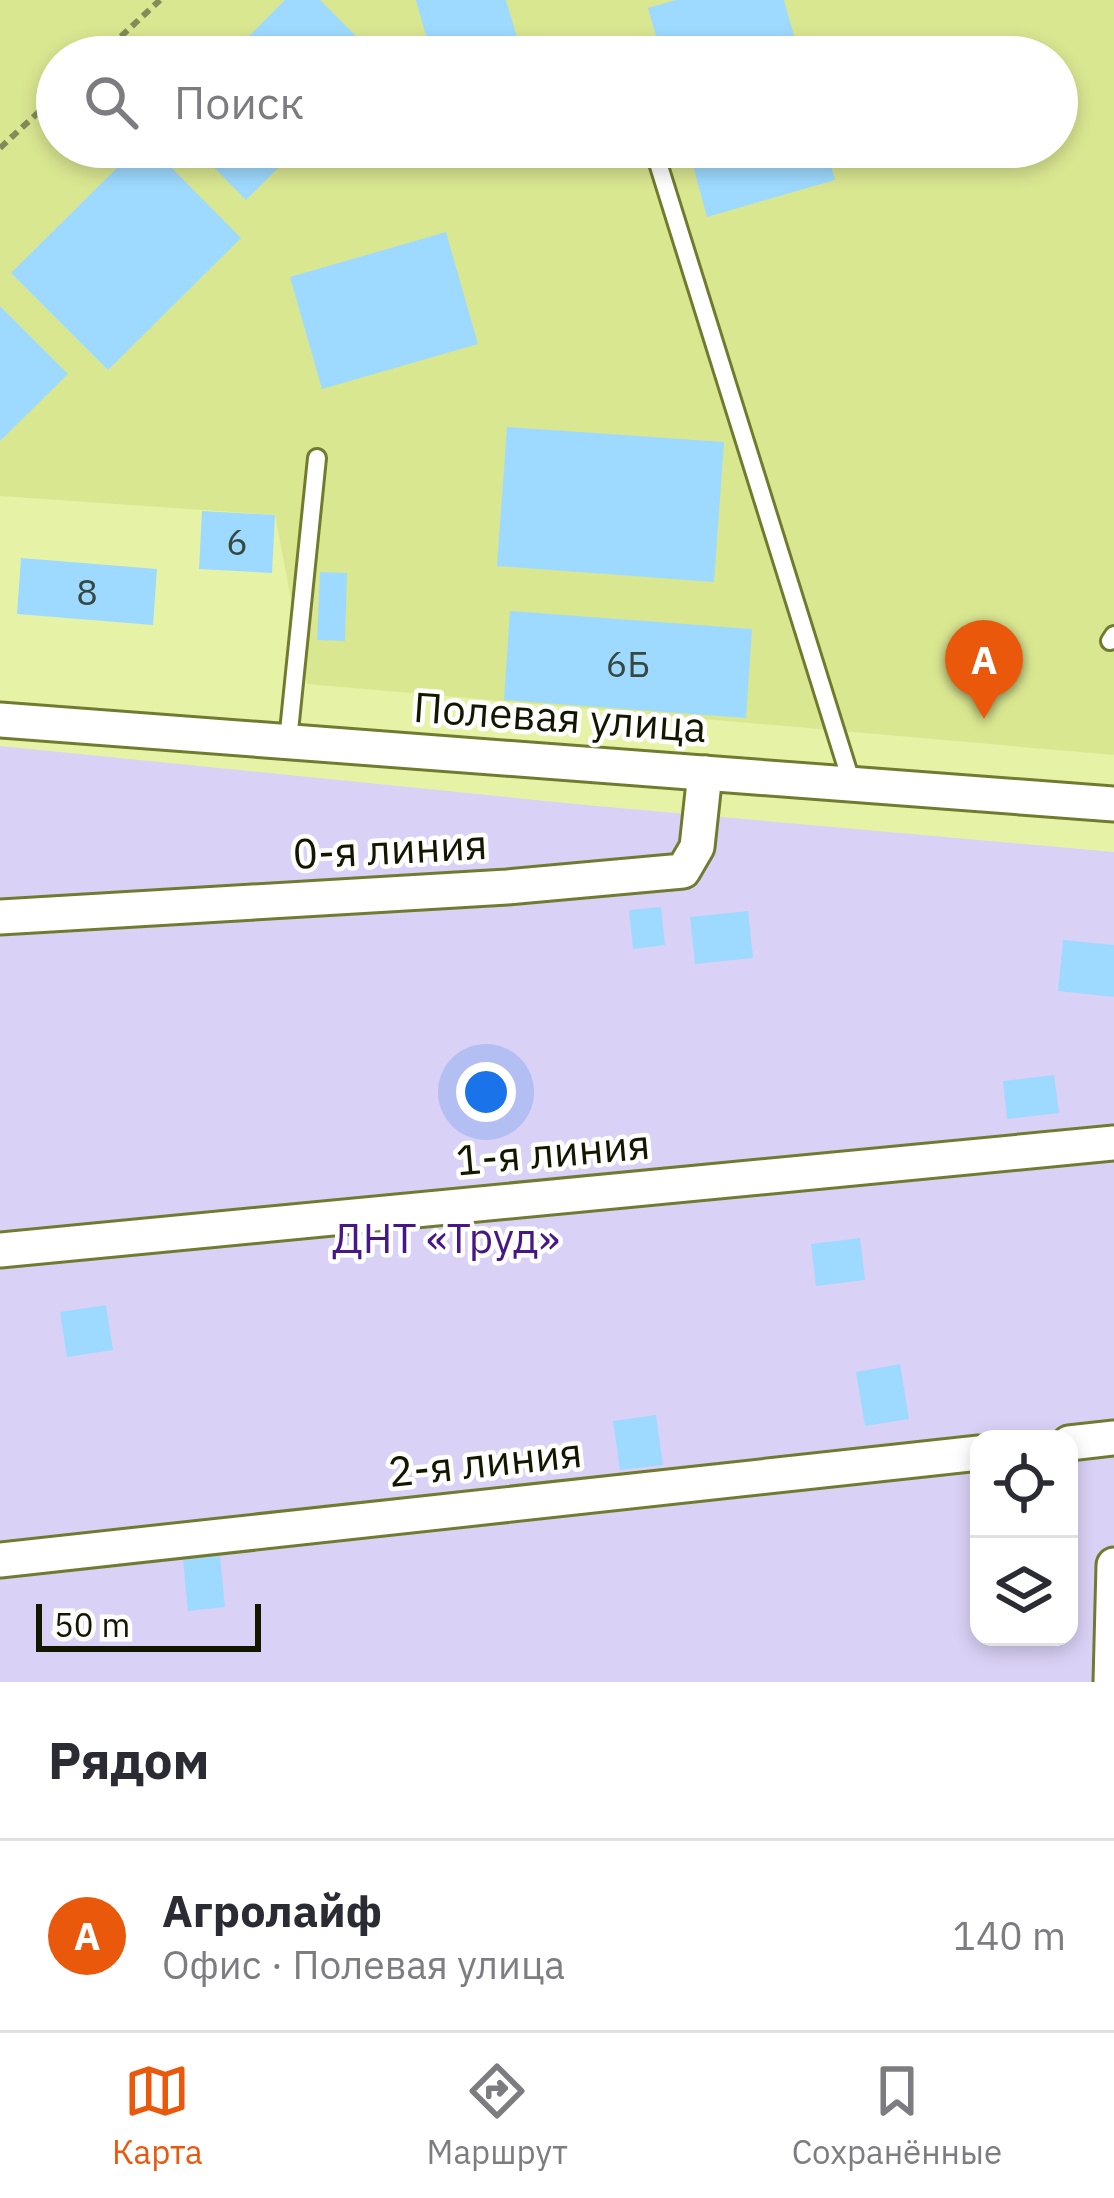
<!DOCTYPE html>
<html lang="ru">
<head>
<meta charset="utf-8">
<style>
  body { margin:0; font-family:"IBM Plex Sans",sans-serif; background:#f2f2f3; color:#2b2b33 }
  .controls { position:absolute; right:36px; bottom:36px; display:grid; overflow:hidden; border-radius:24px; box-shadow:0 6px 18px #0003 }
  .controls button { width:108px; height:108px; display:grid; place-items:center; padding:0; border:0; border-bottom:3px solid #e1e1e2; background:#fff; color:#2b2b33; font:60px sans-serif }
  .scale { position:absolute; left:36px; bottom:30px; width:225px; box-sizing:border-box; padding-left:12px; border:6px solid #141700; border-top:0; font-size:33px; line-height:42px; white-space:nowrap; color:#141700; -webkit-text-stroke:9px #fff; paint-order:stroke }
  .you { position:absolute; left:486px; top:1092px; width:42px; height:42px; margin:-30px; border:9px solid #fff; border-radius:50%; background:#1a73e8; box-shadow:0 0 0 18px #1a73e833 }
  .badge { display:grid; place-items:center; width:78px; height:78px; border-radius:50%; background:#ea580c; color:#fff; font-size:39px; font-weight:700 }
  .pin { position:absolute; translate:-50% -99px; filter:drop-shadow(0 3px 6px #0008) }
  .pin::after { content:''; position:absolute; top:63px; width:42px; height:36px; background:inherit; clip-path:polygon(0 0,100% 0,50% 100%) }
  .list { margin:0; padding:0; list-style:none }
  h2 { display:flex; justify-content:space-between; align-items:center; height:156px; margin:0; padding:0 48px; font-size:51px }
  h2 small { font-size:39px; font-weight:400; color:#7c7c81 }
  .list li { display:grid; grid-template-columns:78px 1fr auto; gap:36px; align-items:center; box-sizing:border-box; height:192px; padding:0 48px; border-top:3px solid #e1e1e2 }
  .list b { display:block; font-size:45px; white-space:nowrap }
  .list p { margin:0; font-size:39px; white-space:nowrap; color:#7c7c81 }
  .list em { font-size:39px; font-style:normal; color:#7c7c81 }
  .icon { flex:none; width:66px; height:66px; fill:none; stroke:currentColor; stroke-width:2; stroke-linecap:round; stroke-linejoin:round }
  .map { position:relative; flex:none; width:1114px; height:1682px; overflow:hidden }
  .search { position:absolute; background:#fff; box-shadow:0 6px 18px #0003; left:36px; right:36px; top:36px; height:132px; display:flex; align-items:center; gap:30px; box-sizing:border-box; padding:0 42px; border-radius:66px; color:#7c7c81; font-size:45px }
  .sheet { height:348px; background:#fff }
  nav { display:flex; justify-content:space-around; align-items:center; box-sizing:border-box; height:168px; border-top:3px solid #e1e1e2; background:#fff; font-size:33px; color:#7c7c81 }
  nav a { display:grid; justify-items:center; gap:6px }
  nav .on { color:#ea580c }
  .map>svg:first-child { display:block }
</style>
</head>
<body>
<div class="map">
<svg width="1114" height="1682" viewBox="0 0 1114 1682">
  <rect width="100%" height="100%" fill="#e6f3a6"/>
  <path fill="#dae791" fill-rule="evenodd" d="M0,0H1114V755L307,684L275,515L0,496ZM57,57H1057V147H57Z"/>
  <path fill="#dad1f6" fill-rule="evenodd" d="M0,746L586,805L1114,852V1682H0ZM979,1439H1069V1637H979Z"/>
  <g fill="#9edaff">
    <polygon points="285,0 320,0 377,57 228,57"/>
    <polygon points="416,0 506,0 523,57 432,57"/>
    <polygon points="676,0 784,0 800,57 662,57 648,8"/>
    <polygon points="138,147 151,147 241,238 108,370 11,273"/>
    <polygon points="194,147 299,147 246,200"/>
    <polygon points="688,147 826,147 835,180 707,217"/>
    <polygon points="446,232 478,344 322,389 290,277"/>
    <polygon points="0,306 68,374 0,441"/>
    <polygon points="507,427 724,442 714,582 497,566"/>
    <polygon points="202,511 275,515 272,573 199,569"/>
    <polygon points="21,558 157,569 153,625 17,614"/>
    <polygon points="320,572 347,573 345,641 317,640"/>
    <polygon points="510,611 752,629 746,718 504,700"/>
    <polygon points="661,907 665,945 633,949 629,910"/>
    <polygon points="748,911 753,958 695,964 690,917"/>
    <polygon points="1063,940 1114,945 1114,997 1058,991"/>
    <polygon points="1054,1075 1059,1113 1007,1119 1003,1081"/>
    <polygon points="860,1238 865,1280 816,1286 811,1244"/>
    <polygon points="106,1305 113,1350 67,1357 60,1312"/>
    <polygon points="900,1364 909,1419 865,1426 856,1372"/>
    <polygon points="656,1415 663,1465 620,1470 613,1421"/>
    <polygon points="220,1556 225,1607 188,1611 183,1560"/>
  </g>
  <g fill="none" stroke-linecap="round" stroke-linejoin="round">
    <g stroke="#717b30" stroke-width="22">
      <g id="service">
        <polyline points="653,147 852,784"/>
        <polyline points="1110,641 1114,635"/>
        <polyline points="288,741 317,458"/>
      </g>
    </g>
    <g stroke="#717b30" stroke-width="39">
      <g id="minor">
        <polyline points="0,720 1114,804"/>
        <polyline points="0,917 507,887 683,871 697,847 705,773"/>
        <polyline points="0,1250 1114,1143"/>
        <polyline points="1069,1443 1114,1438"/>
        <polyline points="0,1560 979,1453"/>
        <polyline points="1111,1682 1114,1565"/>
      </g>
    </g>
    <g stroke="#838c58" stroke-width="6" stroke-dasharray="9 6" stroke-linecap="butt">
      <polyline points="99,57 160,0"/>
      <polyline points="0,148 57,95"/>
    </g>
    <use href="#service" stroke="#fff" stroke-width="16"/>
    <use href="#minor" stroke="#fff" stroke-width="33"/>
  </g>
  <g text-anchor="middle" stroke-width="9" stroke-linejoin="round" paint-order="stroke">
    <g font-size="36" fill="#364840">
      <text x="237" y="555">6</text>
      <text x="87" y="605">8</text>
      <text x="628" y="677">6Б</text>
    </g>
    <g font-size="42" fill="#141700" stroke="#fff">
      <text transform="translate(560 717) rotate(4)" y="15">Полевая улица</text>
      <text transform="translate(390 849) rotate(-3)" y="15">0-я линия</text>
      <text transform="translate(553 1152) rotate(-5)" y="15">1-я линия</text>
      <text transform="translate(485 1462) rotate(-6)" y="15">2-я линия</text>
    </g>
    <g font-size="42" fill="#471786" stroke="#fff">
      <text x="446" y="1253">ДНТ «Труд»</text>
    </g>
  </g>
</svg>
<div class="controls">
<button><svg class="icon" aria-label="locate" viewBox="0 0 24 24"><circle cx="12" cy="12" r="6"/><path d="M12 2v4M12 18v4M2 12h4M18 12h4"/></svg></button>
<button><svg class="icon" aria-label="layers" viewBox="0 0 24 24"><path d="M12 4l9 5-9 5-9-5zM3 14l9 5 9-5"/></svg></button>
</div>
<div class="scale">50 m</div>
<div class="you"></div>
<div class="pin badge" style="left:984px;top:719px">A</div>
<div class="search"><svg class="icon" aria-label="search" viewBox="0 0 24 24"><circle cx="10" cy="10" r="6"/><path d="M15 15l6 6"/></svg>Поиск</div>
</div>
<section class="sheet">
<h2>Рядом<small></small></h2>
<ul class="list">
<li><span class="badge">A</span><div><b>Агролайф</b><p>Офис · Полевая улица</p></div><em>140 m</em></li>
</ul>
</section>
<nav>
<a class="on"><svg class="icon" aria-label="map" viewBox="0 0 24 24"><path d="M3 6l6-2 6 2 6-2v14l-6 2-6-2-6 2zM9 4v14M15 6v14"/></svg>Карта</a>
<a><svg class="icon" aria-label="directions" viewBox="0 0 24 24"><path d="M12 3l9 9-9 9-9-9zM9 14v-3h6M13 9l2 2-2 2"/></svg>Маршрут</a>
<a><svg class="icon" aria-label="saved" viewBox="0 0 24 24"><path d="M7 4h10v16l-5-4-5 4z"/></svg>Сохранённые</a>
</nav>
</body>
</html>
